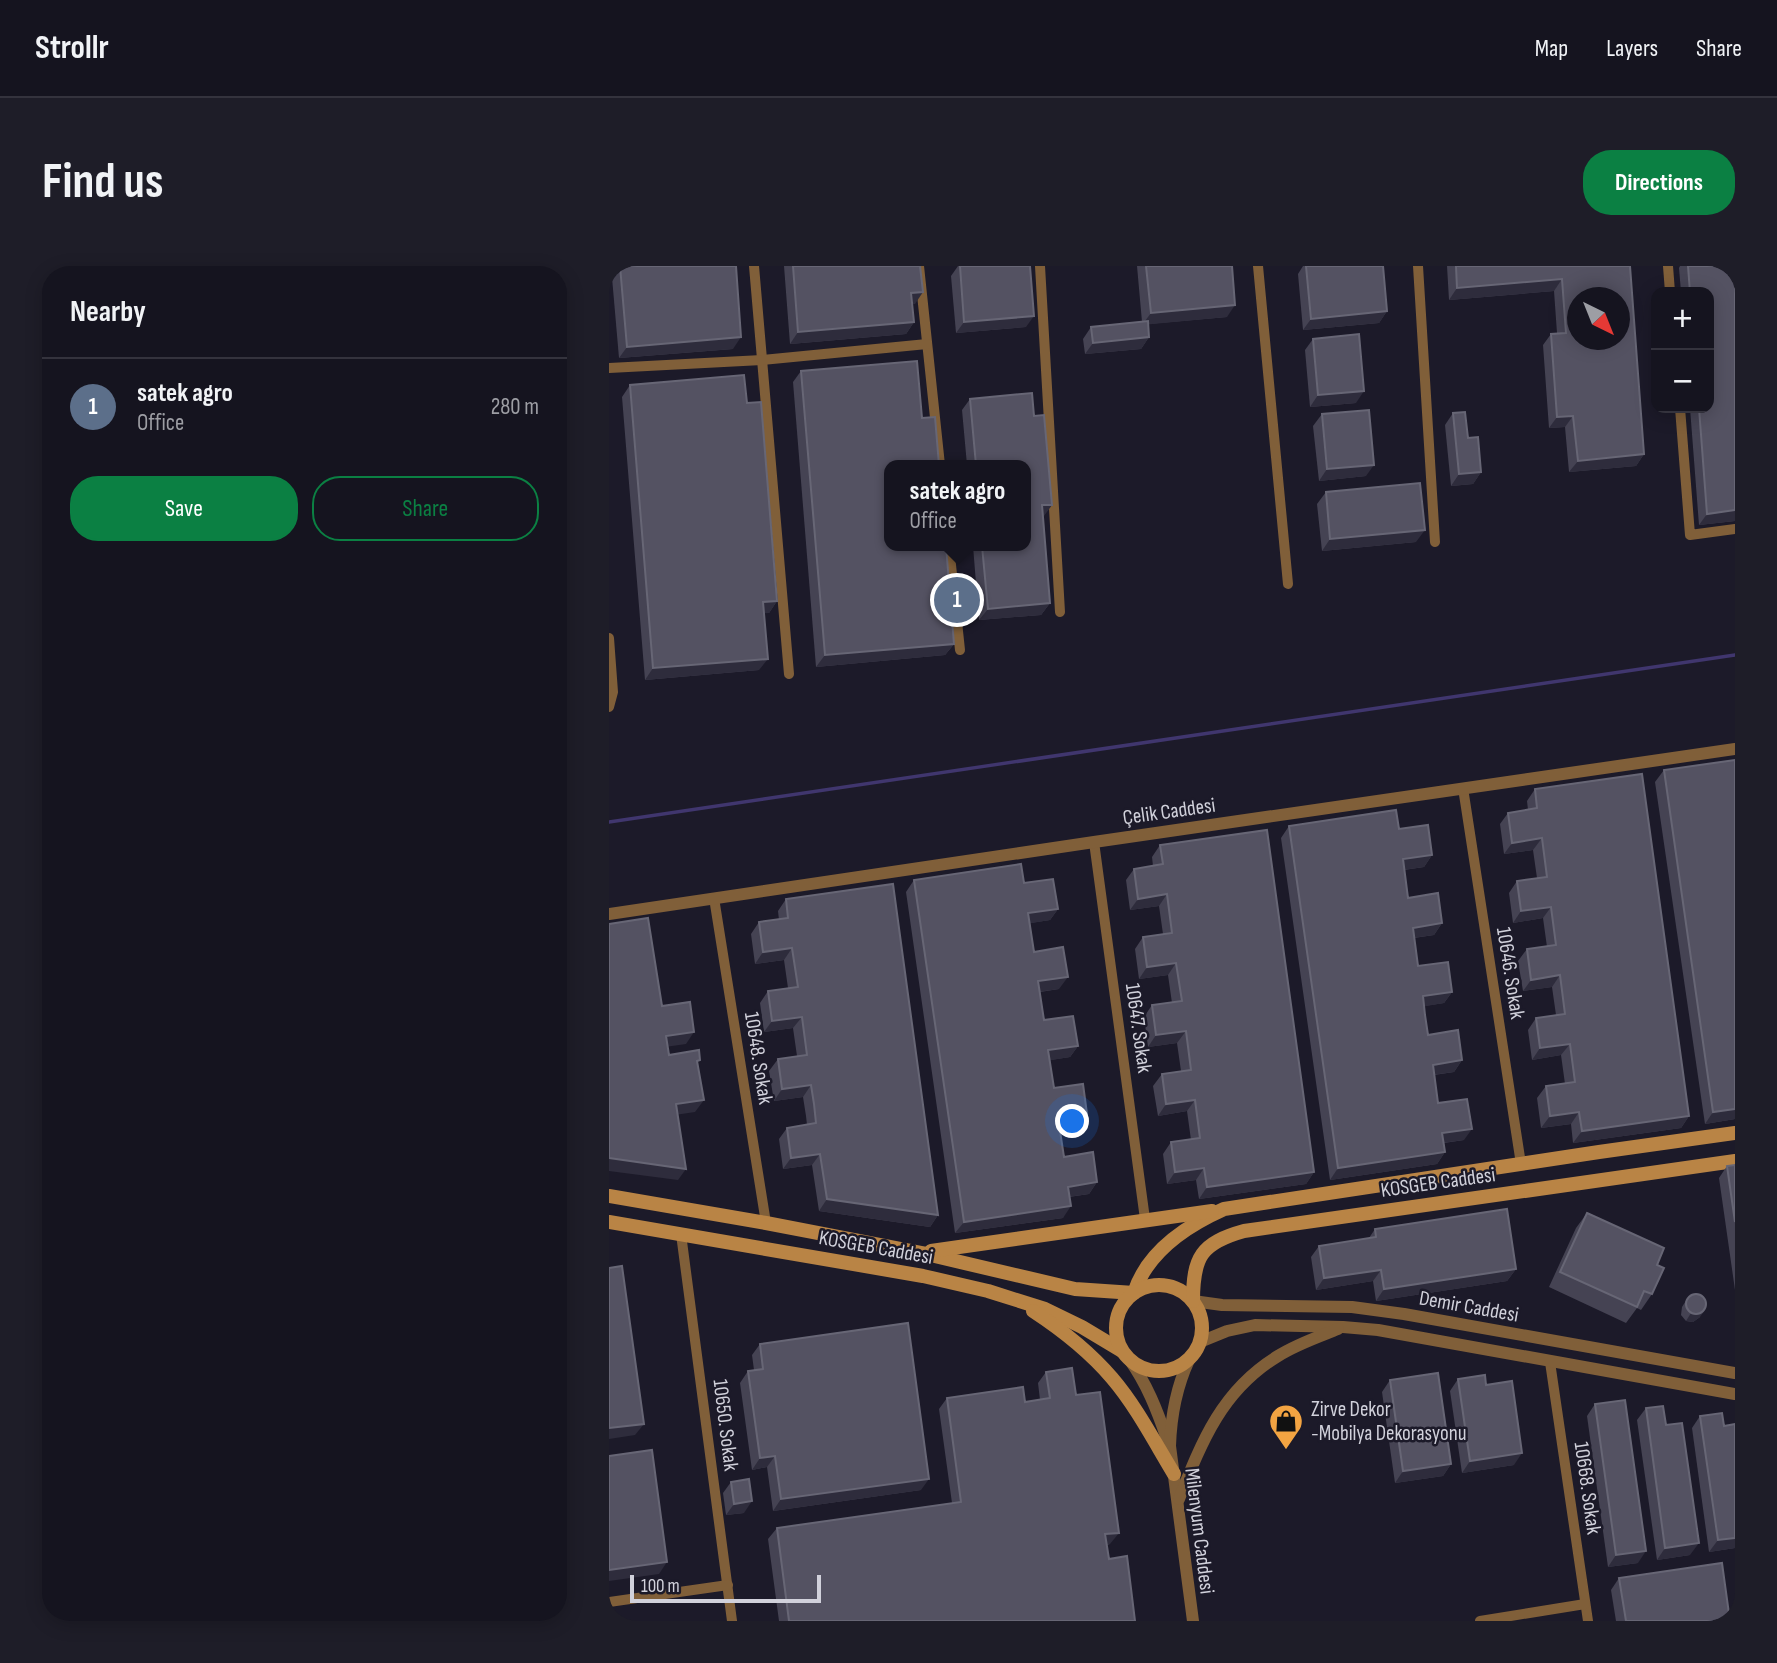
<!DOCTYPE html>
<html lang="en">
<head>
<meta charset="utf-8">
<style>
  body { margin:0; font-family:"Sofia Sans Condensed",sans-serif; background:#1e1d28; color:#f1f3f6 }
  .controls { position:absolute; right:21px; top:21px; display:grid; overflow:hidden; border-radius:14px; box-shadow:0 4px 18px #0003 }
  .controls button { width:63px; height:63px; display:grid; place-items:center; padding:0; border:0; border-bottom:2px solid #34333d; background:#15141f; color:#f1f3f6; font:35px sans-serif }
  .compass { position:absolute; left:958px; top:21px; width:63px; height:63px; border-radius:50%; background:#15141f; box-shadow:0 4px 18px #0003; rotate:137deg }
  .scale { position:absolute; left:21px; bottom:18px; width:191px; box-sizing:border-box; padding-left:7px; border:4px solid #d1d1db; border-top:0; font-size:19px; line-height:24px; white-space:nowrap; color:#d1d1db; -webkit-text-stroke:5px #1c1a29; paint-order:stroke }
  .you { position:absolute; left:464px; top:856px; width:24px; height:24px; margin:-18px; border:5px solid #fff; border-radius:50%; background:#1a73e8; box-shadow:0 0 0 10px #1a73e833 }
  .badge { display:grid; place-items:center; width:46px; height:46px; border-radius:50%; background:#0b8043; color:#fff; font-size:23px; font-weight:700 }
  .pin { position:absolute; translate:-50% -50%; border:4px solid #fff; box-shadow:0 2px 7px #0006 }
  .popup { position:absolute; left:275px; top:194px; width:147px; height:91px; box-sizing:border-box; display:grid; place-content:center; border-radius:14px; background:#15141f; filter:drop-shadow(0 2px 5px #0005); font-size:23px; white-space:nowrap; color:#9d9ea4 }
  .popup b { font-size:26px; color:#f1f3f6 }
  .popup::after { content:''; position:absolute; left:50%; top:100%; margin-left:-14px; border:14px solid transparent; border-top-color:#15141f }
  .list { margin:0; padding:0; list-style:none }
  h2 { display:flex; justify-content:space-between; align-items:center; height:91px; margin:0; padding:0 28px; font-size:30px }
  h2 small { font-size:23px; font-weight:400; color:#9d9ea4 }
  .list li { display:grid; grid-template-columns:46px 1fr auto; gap:21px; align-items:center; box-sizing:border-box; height:98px; padding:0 28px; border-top:2px solid #34333d }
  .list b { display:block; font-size:26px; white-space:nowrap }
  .list p { margin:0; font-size:23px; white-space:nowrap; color:#9d9ea4 }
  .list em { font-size:23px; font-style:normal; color:#9d9ea4 }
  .actions { display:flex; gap:14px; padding:21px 28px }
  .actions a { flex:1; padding:16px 0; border:2px solid #0b8043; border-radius:28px; text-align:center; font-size:24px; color:#0b8043 }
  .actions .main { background:#0b8043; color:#fff }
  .map { position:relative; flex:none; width:1126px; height:1355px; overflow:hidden; border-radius:28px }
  header { display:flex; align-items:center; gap:42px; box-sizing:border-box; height:98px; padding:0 35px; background:#15141f; border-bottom:2px solid #34333d }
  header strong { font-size:33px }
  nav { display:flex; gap:38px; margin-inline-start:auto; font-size:24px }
  .intro { display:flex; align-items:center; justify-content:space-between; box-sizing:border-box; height:168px; padding:0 42px }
  h1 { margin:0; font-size:49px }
  .button { padding:18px 32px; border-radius:28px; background:#0b8043; color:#fff; font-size:24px; font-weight:700 }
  main { display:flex; gap:42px; padding:0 42px }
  aside { flex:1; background:#15141f; border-radius:28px; box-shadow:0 4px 18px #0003 }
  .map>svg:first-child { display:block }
</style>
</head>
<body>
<header>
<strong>Strollr</strong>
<nav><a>Map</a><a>Layers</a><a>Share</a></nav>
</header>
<div class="intro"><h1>Find us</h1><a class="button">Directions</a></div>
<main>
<aside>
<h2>Nearby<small></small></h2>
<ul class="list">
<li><span class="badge" style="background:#5c6f8a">1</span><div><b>satek agro</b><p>Office</p></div><em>280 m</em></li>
</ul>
<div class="actions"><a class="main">Save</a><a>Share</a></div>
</aside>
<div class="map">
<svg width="1126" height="1355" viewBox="0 0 1126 1355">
  <rect width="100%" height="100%" fill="#1c1a29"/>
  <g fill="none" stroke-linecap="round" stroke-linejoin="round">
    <polyline stroke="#40366e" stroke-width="3.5" points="0,556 1126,389"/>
    <g stroke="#805f39" stroke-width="10">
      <polyline points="145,0 180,408"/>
      <polyline points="310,0 331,199"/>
      <polyline points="431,0 451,346"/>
      <polyline points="649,0 679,318"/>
      <polyline points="809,0 826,276"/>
      <polyline points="1059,0 1061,26"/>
      <polyline points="0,102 153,94 318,78"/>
      <polyline points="1071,142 1081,269 1126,263"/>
      <polyline points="340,280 351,384"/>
      <polyline points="0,372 4,426 0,441"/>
      <polyline points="854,522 912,898"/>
      <polyline points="485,576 536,953"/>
      <polyline points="105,632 157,957"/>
      <polyline points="72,968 123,1355"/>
      <polyline points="941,1096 979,1355"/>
      <polyline points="0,1336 119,1319"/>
      <polyline points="871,1355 976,1338"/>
    </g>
    <g stroke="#805f39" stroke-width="12">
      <polyline points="0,648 485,576 1126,483"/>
      <polyline points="584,1035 613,1039 743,1041 795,1048 1126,1107"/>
      <polyline points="591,1076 618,1065 646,1059 734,1061 769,1064 1126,1128"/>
      <path d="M520,1093C538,1118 548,1144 558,1173"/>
      <path d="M580,1094C567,1122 562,1149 561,1180L584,1355"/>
      <path d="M570,1233C593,1175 613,1124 669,1090C688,1078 709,1071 729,1063"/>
    </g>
    <g stroke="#b98445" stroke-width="14">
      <path d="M0,930L157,957L313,987L466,1023L525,1027C538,986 577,960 615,943L990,886L1126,867"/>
      <polyline points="0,956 314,1010 379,1025 436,1043 473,1061 513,1085"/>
      <polyline points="322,985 603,945"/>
      <circle cx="550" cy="1062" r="43"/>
      <path d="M584,1035C584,991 592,977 635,965L1126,895"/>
      <path d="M424,1045C453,1064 480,1085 503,1112C527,1140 545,1175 565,1208"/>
    </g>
  </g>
  <g fill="#454353">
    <polygon points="2,0 127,0 124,83 10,92"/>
    <polygon points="175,0 311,0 306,38 303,38 305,56 297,68 181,78"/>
    <polygon points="349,0 421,0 417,61 347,67 342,10"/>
    <polygon points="528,0 623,0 618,51 539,58 540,71 532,83 476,88 474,73 482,61 533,56"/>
    <polygon points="694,0 774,0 778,45 770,57 694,64 689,8"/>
    <polygon points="838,0 1021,0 1035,188 1027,200 960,206 956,161 940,162 934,79 942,68 948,67 945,25 840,34"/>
    <polygon points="1071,0 1126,0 1126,255 1090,259 1081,142 1100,142 1100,26 1072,26 1070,2"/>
    <polygon points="704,73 747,137 701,141 696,84"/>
    <polygon points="192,105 313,152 345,378 336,389 207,401 184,116"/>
    <polygon points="21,119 138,137 168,335 160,347 155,347 150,404 36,414 13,131"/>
    <polygon points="423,127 425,150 435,149 443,239 434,250 441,337 432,349 370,354 364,280 416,280 416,199 358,199 353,144 361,133"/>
    <polygon points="844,147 859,172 872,206 864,218 842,220 836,159"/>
    <polygon points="713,148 757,210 710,215 704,160"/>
    <polygon points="717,226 807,276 713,285 708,238"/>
    <polygon points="1126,494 1126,853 1096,858 1046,516 1055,504"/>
    <polygon points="926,523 1080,850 1072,862 964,877 962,858 932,862 928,832 937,820 956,818 952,789 923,794 919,764 927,752 947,749 943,721 914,725 909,695 918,683 938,681 934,652 904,657 900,627 908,615 928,612 924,584 895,588 891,558 899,547 919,544 918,535"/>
    <polygon points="680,560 790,563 823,589 815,601 795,604 799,632 833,657 825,669 805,672 809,700 843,726 835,737 815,740 819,769 853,794 845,806 825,809 829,837 855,874 835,877 836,886 828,898 721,914 672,572"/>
    <polygon points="551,579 705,906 697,918 590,933 587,914 558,918 554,888 562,876 582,874 578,845 549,850 544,820 553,808 572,805 568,777 539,781 535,751 543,739 563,737 559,709 530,713 526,683 534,671 554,668 550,640 521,644 517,614 525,603 544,600 543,591"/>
    <polygon points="305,614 415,617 449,643 441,654 421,657 425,686 450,723 431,726 435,754 469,780 461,791 441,794 445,822 478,848 470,860 451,863 455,891 488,916 480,928 460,931 454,952 346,967 297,626"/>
    <polygon points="177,633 329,949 321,961 210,945 203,899 174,903 170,873 178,862 198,859 197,850 194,831 165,835 160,805 169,793 188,790 184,762 155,766 151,737 159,725 179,722 175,694 146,698 142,668 150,656 170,654 169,645"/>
    <polygon points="1126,899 1126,1024 1110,912 1118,900"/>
    <polygon points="978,947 1048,999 1043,1028 1032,1044 1028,1042 1017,1057 940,1021 967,962"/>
    <polygon points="766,963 907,1003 898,1015 767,1035 764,1015 707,1024 702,991 710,980 760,972"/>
    <polygon points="1078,1033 1091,1051 1084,1056 1077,1055 1072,1049 1073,1041"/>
    <polygon points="151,1078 312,1224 164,1245 158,1201 143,1204 131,1117 139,1105 145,1104 143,1089"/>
    <polygon points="437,1106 467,1129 501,1278 498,1279 500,1293 526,1355 170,1355 159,1273 168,1262 343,1237 330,1143 338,1132 416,1136 431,1134 429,1117"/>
    <polygon points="849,1113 877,1119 905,1199 853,1207 841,1125"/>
    <polygon points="781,1114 842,1198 834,1210 786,1217 773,1126"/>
    <polygon points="986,1138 1029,1297 999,1301 978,1150"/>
    <polygon points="1037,1142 1057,1159 1081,1289 1048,1294 1028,1154"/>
    <polygon points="1091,1150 1115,1160 1126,1282 1100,1286 1083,1162"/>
    <polygon points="122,1216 135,1247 117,1249 114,1227"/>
    <polygon points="1010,1312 1121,1355 1007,1355 1002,1324"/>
  </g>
  <g fill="#2e2c3c">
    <polygon points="953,13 945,25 840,34 848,22"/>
    <polygon points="314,26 306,38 294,39 302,27"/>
    <polygon points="626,39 618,51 533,59 542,47"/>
    <polygon points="778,45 770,57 694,64 702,53"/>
    <polygon points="425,50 417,61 347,67 355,56"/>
    <polygon points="305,56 297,68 181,78 189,66"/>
    <polygon points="132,71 124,83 10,92 18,81"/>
    <polygon points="540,71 532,83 476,88 484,77"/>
    <polygon points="755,125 747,137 701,141 709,129"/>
    <polygon points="964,150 956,161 940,162 948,151"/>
    <polygon points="1035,188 1027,200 960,206 969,195"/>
    <polygon points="765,199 757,210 710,215 718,203"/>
    <polygon points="872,206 864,218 842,220 850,208"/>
    <polygon points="433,239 443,239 435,250 424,251"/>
    <polygon points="1126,244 1126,255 1090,259 1098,248"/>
    <polygon points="816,264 807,276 713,285 721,273"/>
    <polygon points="168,335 160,347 146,348 154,336"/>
    <polygon points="441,337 432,349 370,354 379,343"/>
    <polygon points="345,378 336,389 207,401 216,389"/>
    <polygon points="159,393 150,404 36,414 44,402"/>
    <polygon points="933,572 924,584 895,588 903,577"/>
    <polygon points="823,589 815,601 786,605 794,593"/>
    <polygon points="558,628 550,640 521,644 529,633"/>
    <polygon points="942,641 934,652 904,657 912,645"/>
    <polygon points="449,643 441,654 411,659 419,647"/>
    <polygon points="833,657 825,669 796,673 804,662"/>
    <polygon points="183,682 175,694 146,698 154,686"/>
    <polygon points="567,697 559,709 530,713 538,701"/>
    <polygon points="951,709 943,721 914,725 922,714"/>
    <polygon points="459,711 450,723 421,727 429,715"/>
    <polygon points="843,726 835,737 806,742 814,730"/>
    <polygon points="193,751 184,762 155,766 163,755"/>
    <polygon points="577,765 568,777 539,781 547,769"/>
    <polygon points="85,766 77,778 49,782 57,770"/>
    <polygon points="961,778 952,789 923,794 931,782"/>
    <polygon points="469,780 461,791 431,796 439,784"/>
    <polygon points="853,794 845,806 815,810 824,799"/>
    <polygon points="202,819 194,831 165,835 173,823"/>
    <polygon points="95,834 86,846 59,850 67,838"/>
    <polygon points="586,834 578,845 549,850 557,838"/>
    <polygon points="1126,843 1126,853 1096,858 1104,846"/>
    <polygon points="970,846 962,858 932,862 941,850"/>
    <polygon points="478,848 470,860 441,864 449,852"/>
    <polygon points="1080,850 1072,862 964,877 973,865"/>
    <polygon points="863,863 855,874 825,878 833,867"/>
    <polygon points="836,886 828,898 721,914 729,902"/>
    <polygon points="211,888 203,899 174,903 182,892"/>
    <polygon points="0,892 77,903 69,914 0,905"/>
    <polygon points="595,902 587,914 558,918 566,906"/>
    <polygon points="705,906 697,918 590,933 598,921"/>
    <polygon points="488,916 480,928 451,932 459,921"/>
    <polygon points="218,933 329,949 321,961 210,945"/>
    <polygon points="462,940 454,952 346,967 355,956"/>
    <polygon points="907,1003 898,1015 767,1035 775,1023"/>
    <polygon points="772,1004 764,1015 707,1024 715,1012"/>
    <polygon points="1096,1044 1091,1051 1084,1056 1077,1055 1082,1047"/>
    <polygon points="35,1158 26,1169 0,1173 0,1162"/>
    <polygon points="913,1187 905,1199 853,1207 861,1195"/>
    <polygon points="166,1190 158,1201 143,1204 151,1192"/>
    <polygon points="842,1198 834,1210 786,1217 794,1205"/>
    <polygon points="320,1213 312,1224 164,1245 172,1233"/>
    <polygon points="143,1235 135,1247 117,1249 125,1238"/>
    <polygon points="510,1267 501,1278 488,1280 496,1268"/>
    <polygon points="1126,1272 1126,1282 1100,1286 1109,1274"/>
    <polygon points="1090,1277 1081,1289 1048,1294 1056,1282"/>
    <polygon points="1037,1285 1029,1297 999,1301 1007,1289"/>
    <polygon points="58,1296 50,1308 0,1315 0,1304"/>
  </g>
  <g fill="#545262" stroke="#676675" stroke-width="2" fill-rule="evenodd">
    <polygon points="11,0 127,0 132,71 18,81"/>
    <polygon points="184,0 311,0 314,26 302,27 305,56 189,66"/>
    <polygon points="351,0 421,0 425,50 355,56"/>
    <polygon points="537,0 623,0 626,39 542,47"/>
    <polygon points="697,0 774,0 778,45 702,53"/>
    <path d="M847,0H1021L1035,188L969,195L964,150L948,151L942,68L957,67L953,13L848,22ZM969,32H1011V74H969Z"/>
    <polygon points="1079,0 1126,0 1126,244 1098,248 1090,142 1100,142 1100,26 1081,26"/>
    <polygon points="539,55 540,71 484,77 482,61"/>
    <polygon points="750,68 755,125 709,129 704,73"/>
    <polygon points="308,95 313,152 326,151 330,199 280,199 280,280 337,280 345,378 216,389 192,105"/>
    <polygon points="135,109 138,137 152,136 168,335 154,336 159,393 44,402 21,119"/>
    <polygon points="423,127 425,150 435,149 443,239 433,239 441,337 379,343 373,280 416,280 416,199 367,199 361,133"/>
    <polygon points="760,144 765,199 718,203 713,148"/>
    <polygon points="856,146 859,172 869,171 872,206 850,208 844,147"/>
    <polygon points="811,217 816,264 721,273 717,226"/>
    <polygon points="1126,494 1126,843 1104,846 1055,504"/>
    <polygon points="1033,508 1080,850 973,865 970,846 941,850 937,820 966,816 961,778 931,782 927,752 956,748 951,709 922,714 918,683 947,679 942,641 912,645 908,615 938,611 933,572 903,577 899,547 928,542 926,523"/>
    <polygon points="787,544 790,563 819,559 823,589 794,593 799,632 829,627 833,657 804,662 809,700 839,696 843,726 814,730 816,749 819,769 849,764 853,794 824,799 829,837 858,833 863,863 833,867 836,886 729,902 680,560"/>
    <polygon points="658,564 705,906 598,921 595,902 566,906 562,876 591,872 586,834 557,838 553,808 582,804 577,765 547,769 543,739 573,735 567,697 538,701 534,671 563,667 558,628 529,633 525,603 554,598 551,579"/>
    <polygon points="412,598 415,617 444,613 449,643 419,647 425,686 454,681 459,711 429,715 435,754 464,750 469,780 439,784 445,822 474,818 478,848 449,852 455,891 484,886 488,916 459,921 462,940 355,956 305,614"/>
    <polygon points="284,618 329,949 218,933 211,888 182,892 178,862 207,857 205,838 202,819 173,823 169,793 198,789 193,751 163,755 159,725 189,721 183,682 154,686 150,656 179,652 177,633"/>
    <polygon points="39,652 53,740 81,736 85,766 57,770 60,789 90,784 91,794 88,795 95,834 67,838 77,903 0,892 0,658"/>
    <polygon points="1126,899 1126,956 1118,900"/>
    <polygon points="898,943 907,1003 775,1023 772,1004 715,1012 710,980 767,971 766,963"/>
    <polygon points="978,947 1055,982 1048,999 1055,1002 1043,1028 1035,1025 1028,1041 951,1006"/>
    <polygon points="13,1000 35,1158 0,1162 0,1002"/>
    <circle cx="1087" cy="1038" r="10"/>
    <polygon points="299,1057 320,1213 172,1233 166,1190 151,1192 139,1105 154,1103 151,1078"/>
    <polygon points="463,1102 467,1129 491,1126 510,1267 496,1268 500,1293 518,1290 526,1355 180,1355 168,1262 352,1236 338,1132 414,1121 416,1136 441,1132 437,1106"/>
    <polygon points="829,1107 842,1198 794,1205 781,1114"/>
    <polygon points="876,1109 877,1119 903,1115 913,1187 861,1195 849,1113"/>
    <polygon points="1016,1134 1037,1285 1007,1289 986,1138"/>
    <polygon points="1054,1140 1057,1159 1073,1157 1090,1277 1056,1282 1037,1142"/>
    <polygon points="1113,1147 1115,1160 1126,1158 1126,1272 1109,1274 1091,1150"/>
    <polygon points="43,1184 58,1296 0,1304 0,1190"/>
    <polygon points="140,1213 143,1235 125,1238 122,1216"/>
    <polygon points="1113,1297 1121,1355 1017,1355 1010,1312"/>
  </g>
  <defs>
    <g id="shop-pin" transform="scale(1.75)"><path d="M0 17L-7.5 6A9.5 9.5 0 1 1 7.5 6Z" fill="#f3a442" stroke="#1c1a29"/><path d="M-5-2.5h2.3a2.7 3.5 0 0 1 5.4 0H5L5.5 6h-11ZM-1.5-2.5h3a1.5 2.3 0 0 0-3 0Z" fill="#111"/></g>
  </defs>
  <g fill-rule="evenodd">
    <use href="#shop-pin" x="677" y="1155"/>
  </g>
  <g text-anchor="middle" stroke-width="5" stroke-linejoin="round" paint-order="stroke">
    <g font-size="21" fill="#d1d1db" stroke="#1c1a29">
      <text transform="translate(560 545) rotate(-8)" y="7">Çelik Caddesi</text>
      <text transform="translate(902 707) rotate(81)" y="7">10646. Sokak</text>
      <text transform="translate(530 762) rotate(82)" y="7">10647. Sokak</text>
      <text transform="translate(150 792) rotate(81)" y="7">10648. Sokak</text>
      <text transform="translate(829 916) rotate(-8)" y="7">KOSGEB Caddesi</text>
      <text transform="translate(267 981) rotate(10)" y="7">KOSGEB Caddesi</text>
      <text transform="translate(860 1040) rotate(10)" y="7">Demir Caddesi</text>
      <text transform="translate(117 1159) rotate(83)" y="7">10650. Sokak</text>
      <text transform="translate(979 1222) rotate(82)" y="7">10668. Sokak</text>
      <text transform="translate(591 1265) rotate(83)" y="7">Milenyum Caddesi</text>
    </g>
    <g font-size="21" fill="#d1d1db" stroke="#1c1a29" text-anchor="start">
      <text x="702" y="1150">Zirve Dekor<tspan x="702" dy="24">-Mobilya Dekorasyonu</tspan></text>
    </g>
  </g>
</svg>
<div class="controls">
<button>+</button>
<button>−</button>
</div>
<svg class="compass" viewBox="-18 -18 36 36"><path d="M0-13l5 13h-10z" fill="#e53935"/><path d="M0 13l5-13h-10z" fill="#9d9ea4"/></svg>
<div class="scale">100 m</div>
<div class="you"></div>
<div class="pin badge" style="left:348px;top:334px;background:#5c6f8a">1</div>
<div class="popup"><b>satek agro</b>Office</div>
</div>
</main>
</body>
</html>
